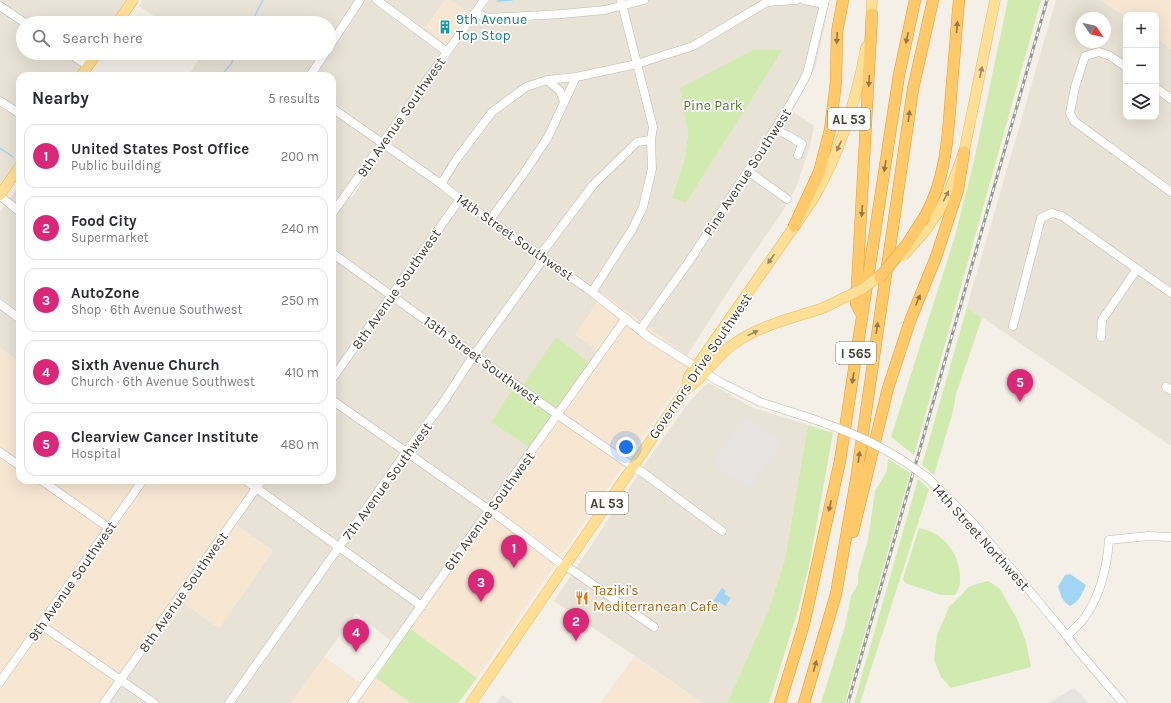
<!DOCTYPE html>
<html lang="en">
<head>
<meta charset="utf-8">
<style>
  body { margin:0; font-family:Karla,sans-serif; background:#f2f2f3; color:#2b2b33 }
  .controls { position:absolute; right:12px; top:12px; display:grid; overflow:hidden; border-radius:8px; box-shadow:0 4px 16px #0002 }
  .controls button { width:36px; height:36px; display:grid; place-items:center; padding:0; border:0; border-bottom:1px solid #e1e1e2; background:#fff; color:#2b2b33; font:20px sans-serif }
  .compass { position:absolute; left:1075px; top:12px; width:36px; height:36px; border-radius:50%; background:#fff; box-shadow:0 4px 16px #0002; rotate:124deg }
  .you { position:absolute; left:626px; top:447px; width:14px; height:14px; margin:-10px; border:3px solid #fff; border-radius:50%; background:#1a73e8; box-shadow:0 0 0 6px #1a73e833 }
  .badge { display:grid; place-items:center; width:26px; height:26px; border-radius:50%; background:#db2777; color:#fff; font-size:13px; font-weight:700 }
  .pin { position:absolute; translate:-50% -33px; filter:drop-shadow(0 1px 2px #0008) }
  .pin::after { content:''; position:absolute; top:21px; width:14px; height:12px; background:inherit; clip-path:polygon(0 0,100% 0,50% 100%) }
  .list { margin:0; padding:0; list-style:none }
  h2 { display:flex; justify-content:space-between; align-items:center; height:52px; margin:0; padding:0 16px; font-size:17px }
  h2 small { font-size:13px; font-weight:400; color:#7c7c81 }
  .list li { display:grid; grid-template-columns:26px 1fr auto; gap:12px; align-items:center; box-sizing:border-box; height:64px; margin:0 8px 8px; padding:0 8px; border:1px solid #e1e1e2; border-radius:12px }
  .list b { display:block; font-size:15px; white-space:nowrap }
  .list p { margin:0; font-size:13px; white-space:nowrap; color:#7c7c81 }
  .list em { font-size:13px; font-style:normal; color:#7c7c81 }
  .icon { flex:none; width:22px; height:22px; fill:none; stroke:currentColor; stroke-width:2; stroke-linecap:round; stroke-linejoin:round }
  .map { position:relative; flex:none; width:1171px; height:703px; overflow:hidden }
  .search { position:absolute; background:#fff; box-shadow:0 4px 16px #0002; left:16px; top:16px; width:320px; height:44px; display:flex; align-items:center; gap:10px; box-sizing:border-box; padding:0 14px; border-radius:22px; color:#7c7c81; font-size:15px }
  .panel { position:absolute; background:#fff; box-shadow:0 4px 16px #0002; left:16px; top:72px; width:320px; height:412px; border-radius:12px }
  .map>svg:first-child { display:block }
</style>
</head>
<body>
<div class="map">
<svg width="1171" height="703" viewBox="0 0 1171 703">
  <rect width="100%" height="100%" fill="#f4f0e8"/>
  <g fill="#e9e2d6" fill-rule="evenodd">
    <polygon points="0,0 126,0 111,23 23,23 23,53 90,53 75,76 20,76 20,157 0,186"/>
    <path d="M143,0H445L425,28L448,45L340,195L352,197L394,135L490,0H829L824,30L815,69L792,111L814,126L810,146L796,188L782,212L734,282L687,356L602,293L599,351L591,364L521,388L491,422L530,448L392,642L356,613L291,703H109L180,601L219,628L273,551L235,524L267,480H332V76H188L203,53H329V23H164L139,6ZM781,50L686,203L672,198L685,158L688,133L681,88Z"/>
    <polygon points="451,0 479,0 469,14"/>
    <path d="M1056,0H1101L1126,17V117H1156V38L1171,49V446L967,307ZM1081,18H1105V42H1081Z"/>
    <polygon points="20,184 20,362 0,348 0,212"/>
    <polygon points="709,383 753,408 808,425 785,559 769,609 727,703 703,703 554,601 650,457 686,406 705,385"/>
  </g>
  <g fill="#f7e6d2">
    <polygon points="445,0 451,0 469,14 448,45 425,28"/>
    <polygon points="1101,0 1171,0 1171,49 1156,38 1156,15 1126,15 1126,17"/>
    <polygon points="603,293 687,356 687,373 477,678 404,624 599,351 575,335"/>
    <polygon points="0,348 20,362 20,480 259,480 100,703 0,703"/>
    <polygon points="235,524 273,551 219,628 180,601"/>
    <polygon points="324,657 368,688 376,678 411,703 291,703"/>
    <polygon points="634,657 703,703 601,703"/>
  </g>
  <g fill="#d1eaaf">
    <polygon points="1008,0 1041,0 914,455 891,437 955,236 974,161"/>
    <polygon points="753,50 782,50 686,203 672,198 685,158 688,133 680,88"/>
    <polygon points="967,307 982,318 956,394 953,411 934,475 922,465"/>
    <polygon points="556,337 591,364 530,448 491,422 516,384 521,388"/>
    <polygon points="808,425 833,433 810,561 798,610 769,703 727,703 769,609 785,559"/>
    <polygon points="888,459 910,473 845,703 821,703 845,626 851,596 858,584 858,574 868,540 875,491 887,471"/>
    <polygon points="918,479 929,489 860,703 854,703"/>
    <path d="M919,528C943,532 960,554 960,578C960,585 959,590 955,595H941L905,583L903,579Z"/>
    <polygon points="988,581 1000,589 1017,619 1026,642 1031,667 951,688 941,677 934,660 937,635 949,607 969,587 973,585"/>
    <polygon points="404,624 477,678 458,703 411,703 376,678 398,646 392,642"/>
  </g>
  <g fill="#e6e3e0">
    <polygon points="745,416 782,443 749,489 712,462"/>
    <polygon points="1074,688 1089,703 1048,703"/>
    <polygon points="502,695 514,703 496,703"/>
  </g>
  <g fill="#a2d4f3">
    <path d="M1070,574L1086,585C1082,594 1079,602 1070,606C1062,601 1061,596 1058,587L1065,575Z"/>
    <polygon points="722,588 726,591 724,594 731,598 725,606 719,602 717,603 713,601"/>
  </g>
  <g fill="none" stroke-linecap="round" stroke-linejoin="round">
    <g stroke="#a2d4f3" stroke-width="1.5">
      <polyline points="497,1 512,0"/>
      <polyline points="251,23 263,0"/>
      <polyline points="221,76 231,64 236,53"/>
      <polyline points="0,148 13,157"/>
    </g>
    <g stroke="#c0b8aa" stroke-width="9">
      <g id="minor">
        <polyline points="377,0 447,52"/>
        <polyline points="804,0 824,4"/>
        <polyline points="0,6 25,23"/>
        <polyline points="475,13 488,18 562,14 605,10 644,0"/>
        <polyline points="329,47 360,0"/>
        <polyline points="69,53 88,66"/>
        <polyline points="1126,67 1110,56 1099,52 1085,56 1075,87 1070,113 1074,121 1171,192"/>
        <polyline points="310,76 325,53"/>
        <polyline points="547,80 560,91 564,102"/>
        <polyline points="1156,88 1171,99"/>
        <polyline points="0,101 20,114"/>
        <polyline points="332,108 441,184 460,199 592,292 650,338 718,381 760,402 810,418"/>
        <polyline points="775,129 789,136 802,144 798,155"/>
        <polyline points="748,171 787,199"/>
        <polyline points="441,184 456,160 492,112 526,87 547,80 576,77 637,64 693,46 767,2 796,0"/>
        <polyline points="0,196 20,212"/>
        <polyline points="332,214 484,0"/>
        <polyline points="490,220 522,176 548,137 576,77"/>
        <polyline points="332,253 558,415 632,466 642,472 722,531"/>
        <polyline points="592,292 632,230 643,207 652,169 651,140 653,127 621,0"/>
        <polyline points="0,304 20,319"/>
        <polyline points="1013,326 1041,218 1052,213 1062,216 1171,293"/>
        <polyline points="640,330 690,260 775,129 794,98 807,74 825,0"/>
        <polyline points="1101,337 1102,320 1137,269"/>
        <polyline points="332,379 460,199"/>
        <polyline points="1166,387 1171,390"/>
        <polyline points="332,400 502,519 564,566 572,570 654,627"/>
        <polyline points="0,452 20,466"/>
        <polyline points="929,479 974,524 1067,636 1075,647 1123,703"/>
        <polyline points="41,480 109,528"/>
        <polyline points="245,480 416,602 421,607"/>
        <polyline points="41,625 154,703"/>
        <path d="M1067,636C1073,630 1080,624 1085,617C1101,594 1107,568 1109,540L1148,536L1171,537"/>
        <polyline points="0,682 143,480"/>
        <polyline points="104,703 262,480"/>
        <polyline points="229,703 406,452 442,404 474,355 539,265 544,250 593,185 637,142 651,140"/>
        <polyline points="352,703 626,318"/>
      </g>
    </g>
    <g stroke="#e8bc62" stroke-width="11">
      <g id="major">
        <polyline points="871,22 872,0"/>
        <polyline points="117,23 133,0"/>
        <polyline points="81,76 97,53"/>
        <polyline points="0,195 20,166"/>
        <polyline points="926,230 939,211 951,187 964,152 995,0"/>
        <path d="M686,389C705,378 715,356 735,343C761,325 793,318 823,308"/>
        <path d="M471,703L686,389L689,376L696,367L812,201C840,154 856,102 866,47"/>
      </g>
    </g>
    <g stroke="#e39d33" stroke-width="12">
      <g id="highway">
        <path d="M925,216C946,179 948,136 951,95C954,63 956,32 959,0"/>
        <polyline points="794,226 819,172 830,130 836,82 837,32 843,0"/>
        <polyline points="862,315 856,304 872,14"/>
        <polyline points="853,532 888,388 910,321 936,257 958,190 964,152"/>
        <polyline points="780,703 804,624 840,461 899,75 915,0"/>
        <polyline points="804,703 836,594 856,480 913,89 933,0"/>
      </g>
    </g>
    <use href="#minor" stroke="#fff" stroke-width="8"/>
    <use href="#major" stroke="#ffde96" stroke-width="10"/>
    <use href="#highway" stroke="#ffc868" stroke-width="11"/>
    <g stroke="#979797" stroke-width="3">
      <polyline id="rail" points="848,703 1047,0"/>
    </g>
    <use href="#rail" stroke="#fff" stroke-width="1.5" stroke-dasharray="4.5" stroke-linecap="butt"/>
    <g stroke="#c0b8aa" stroke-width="9" stroke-linecap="butt">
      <path id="minor-bridge" d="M810,418C857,434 890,449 929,479"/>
    </g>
    <g stroke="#e8bc62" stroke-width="11" stroke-linecap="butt">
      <g id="major-bridge">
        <polyline points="903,256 926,230"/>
        <polyline points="823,308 862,289 885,272"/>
      </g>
    </g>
    <g stroke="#e39d33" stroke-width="12" stroke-linecap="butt">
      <polyline id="highway-bridge" points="880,277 907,244 925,216"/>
    </g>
    <use href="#minor-bridge" stroke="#fff" stroke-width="8"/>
    <use href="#major-bridge" stroke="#ffde96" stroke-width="10"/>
    <use href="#highway-bridge" stroke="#ffc868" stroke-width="11"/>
  </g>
  <defs><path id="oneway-solid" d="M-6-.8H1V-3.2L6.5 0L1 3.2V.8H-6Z"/></defs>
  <g fill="#91774a">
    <use href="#oneway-solid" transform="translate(957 27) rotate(-85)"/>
    <use href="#oneway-solid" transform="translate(837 38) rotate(92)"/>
    <use href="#oneway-solid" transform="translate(907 38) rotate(102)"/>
    <use href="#oneway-solid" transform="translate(869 81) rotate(93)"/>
    <use href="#oneway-solid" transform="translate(909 116) rotate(-82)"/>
    <use href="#oneway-solid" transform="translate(885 166) rotate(99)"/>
    <use href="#oneway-solid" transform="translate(862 211) rotate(94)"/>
    <use href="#oneway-solid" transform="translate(918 300) rotate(-68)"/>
    <use href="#oneway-solid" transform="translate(877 328) rotate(-82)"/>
    <use href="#oneway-solid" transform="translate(853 378) rotate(99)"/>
    <use href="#oneway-solid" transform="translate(859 457) rotate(-82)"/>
    <use href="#oneway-solid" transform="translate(830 506) rotate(102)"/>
    <use href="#oneway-solid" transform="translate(815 666) rotate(-74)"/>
  </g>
  <g fill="#9a8861">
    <use href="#oneway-solid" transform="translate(981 72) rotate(-78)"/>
    <use href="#oneway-solid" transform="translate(839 146) rotate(114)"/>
    <use href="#oneway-solid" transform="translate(946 196) rotate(-63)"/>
    <use href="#oneway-solid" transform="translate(771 259) rotate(125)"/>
    <use href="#oneway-solid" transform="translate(753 333) rotate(-26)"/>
  </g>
  <defs>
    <g id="building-bare" transform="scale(1.08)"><path d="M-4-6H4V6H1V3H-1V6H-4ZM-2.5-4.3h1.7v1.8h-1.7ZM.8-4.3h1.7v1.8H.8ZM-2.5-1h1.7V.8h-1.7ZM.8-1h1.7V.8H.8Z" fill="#0f9aa8" stroke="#fff" stroke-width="2.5" paint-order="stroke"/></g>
    <g id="restaurant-bare" transform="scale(1.08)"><path d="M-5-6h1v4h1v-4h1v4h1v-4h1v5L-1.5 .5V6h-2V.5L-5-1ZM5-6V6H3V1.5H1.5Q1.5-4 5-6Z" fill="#e8710a" stroke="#fff" stroke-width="2.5" paint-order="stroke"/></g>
  </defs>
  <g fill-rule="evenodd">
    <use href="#building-bare" x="445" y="27"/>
    <use href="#restaurant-bare" x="582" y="598"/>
  </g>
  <g text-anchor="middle" stroke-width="3.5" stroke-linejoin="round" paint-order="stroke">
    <g fill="#fff" stroke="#7f7a72" stroke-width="1">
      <rect x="828" y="108" width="42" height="22" rx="3"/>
      <rect x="836" y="342" width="40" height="22" rx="3"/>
      <rect x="586" y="492" width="42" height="22" rx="3"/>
    </g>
    <g font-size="13" font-weight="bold" fill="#484136">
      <text x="849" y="124">AL 53</text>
      <text x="856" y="358">I 565</text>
      <text x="607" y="508">AL 53</text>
    </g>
    <g font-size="14" fill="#0d838f" stroke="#fff" text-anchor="start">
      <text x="456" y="24">9th Avenue<tspan x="456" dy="16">Top Stop</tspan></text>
    </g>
    <g font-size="14" fill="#4a7c27" stroke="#fff">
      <text x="713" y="110">Pine Park</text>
    </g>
    <g font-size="14" fill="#484136" stroke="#fff">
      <text transform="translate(401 117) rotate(-55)" y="5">9th Avenue Southwest</text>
      <text transform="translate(747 172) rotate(-57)" y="5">Pine Avenue Southwest</text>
      <text transform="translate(515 237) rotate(35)" y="5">14th Street Southwest</text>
      <text transform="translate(396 289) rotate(-55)" y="5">8th Avenue Southwest</text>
      <text transform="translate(482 360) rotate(36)" y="5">13th Street Southwest</text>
      <text transform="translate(700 366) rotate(-56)" y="5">Governors Drive Southwest</text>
      <text transform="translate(387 481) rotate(-54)" y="5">7th Avenue Southwest</text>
      <text transform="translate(489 511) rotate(-54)" y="5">6th Avenue Southwest</text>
      <text transform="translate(981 537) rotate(48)" y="5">14th Street Northwest</text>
      <text transform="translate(72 581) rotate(-55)" y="5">9th Avenue Southwest</text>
      <text transform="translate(183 592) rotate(-55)" y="5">8th Avenue Southwest</text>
    </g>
    <g font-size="14" fill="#c56008" stroke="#fff" text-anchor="start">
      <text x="593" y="595">Taziki's<tspan x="593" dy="16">Mediterranean Cafe</tspan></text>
    </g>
  </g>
</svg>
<div class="controls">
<button>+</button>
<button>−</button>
<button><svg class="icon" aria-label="layers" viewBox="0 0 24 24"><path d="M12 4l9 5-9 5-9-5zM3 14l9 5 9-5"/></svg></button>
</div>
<svg class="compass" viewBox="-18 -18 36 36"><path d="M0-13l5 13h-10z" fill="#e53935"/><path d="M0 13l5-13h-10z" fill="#7c7c81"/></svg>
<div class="you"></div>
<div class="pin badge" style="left:514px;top:568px">1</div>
<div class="pin badge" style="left:576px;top:641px">2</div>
<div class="pin badge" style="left:481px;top:602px">3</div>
<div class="pin badge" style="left:356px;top:652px">4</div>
<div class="pin badge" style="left:1020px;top:402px">5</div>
<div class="search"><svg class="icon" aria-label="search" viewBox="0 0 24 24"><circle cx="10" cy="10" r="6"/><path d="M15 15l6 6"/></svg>Search here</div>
<section class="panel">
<h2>Nearby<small>5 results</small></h2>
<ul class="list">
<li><span class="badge">1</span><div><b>United States Post Office</b><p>Public building</p></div><em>200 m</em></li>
<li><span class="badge">2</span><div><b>Food City</b><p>Supermarket</p></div><em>240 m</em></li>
<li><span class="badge">3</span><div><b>AutoZone</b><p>Shop · 6th Avenue Southwest</p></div><em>250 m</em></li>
<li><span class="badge">4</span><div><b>Sixth Avenue Church</b><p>Church · 6th Avenue Southwest</p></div><em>410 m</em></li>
<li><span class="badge">5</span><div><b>Clearview Cancer Institute</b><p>Hospital</p></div><em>480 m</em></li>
</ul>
</section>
</div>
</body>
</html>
